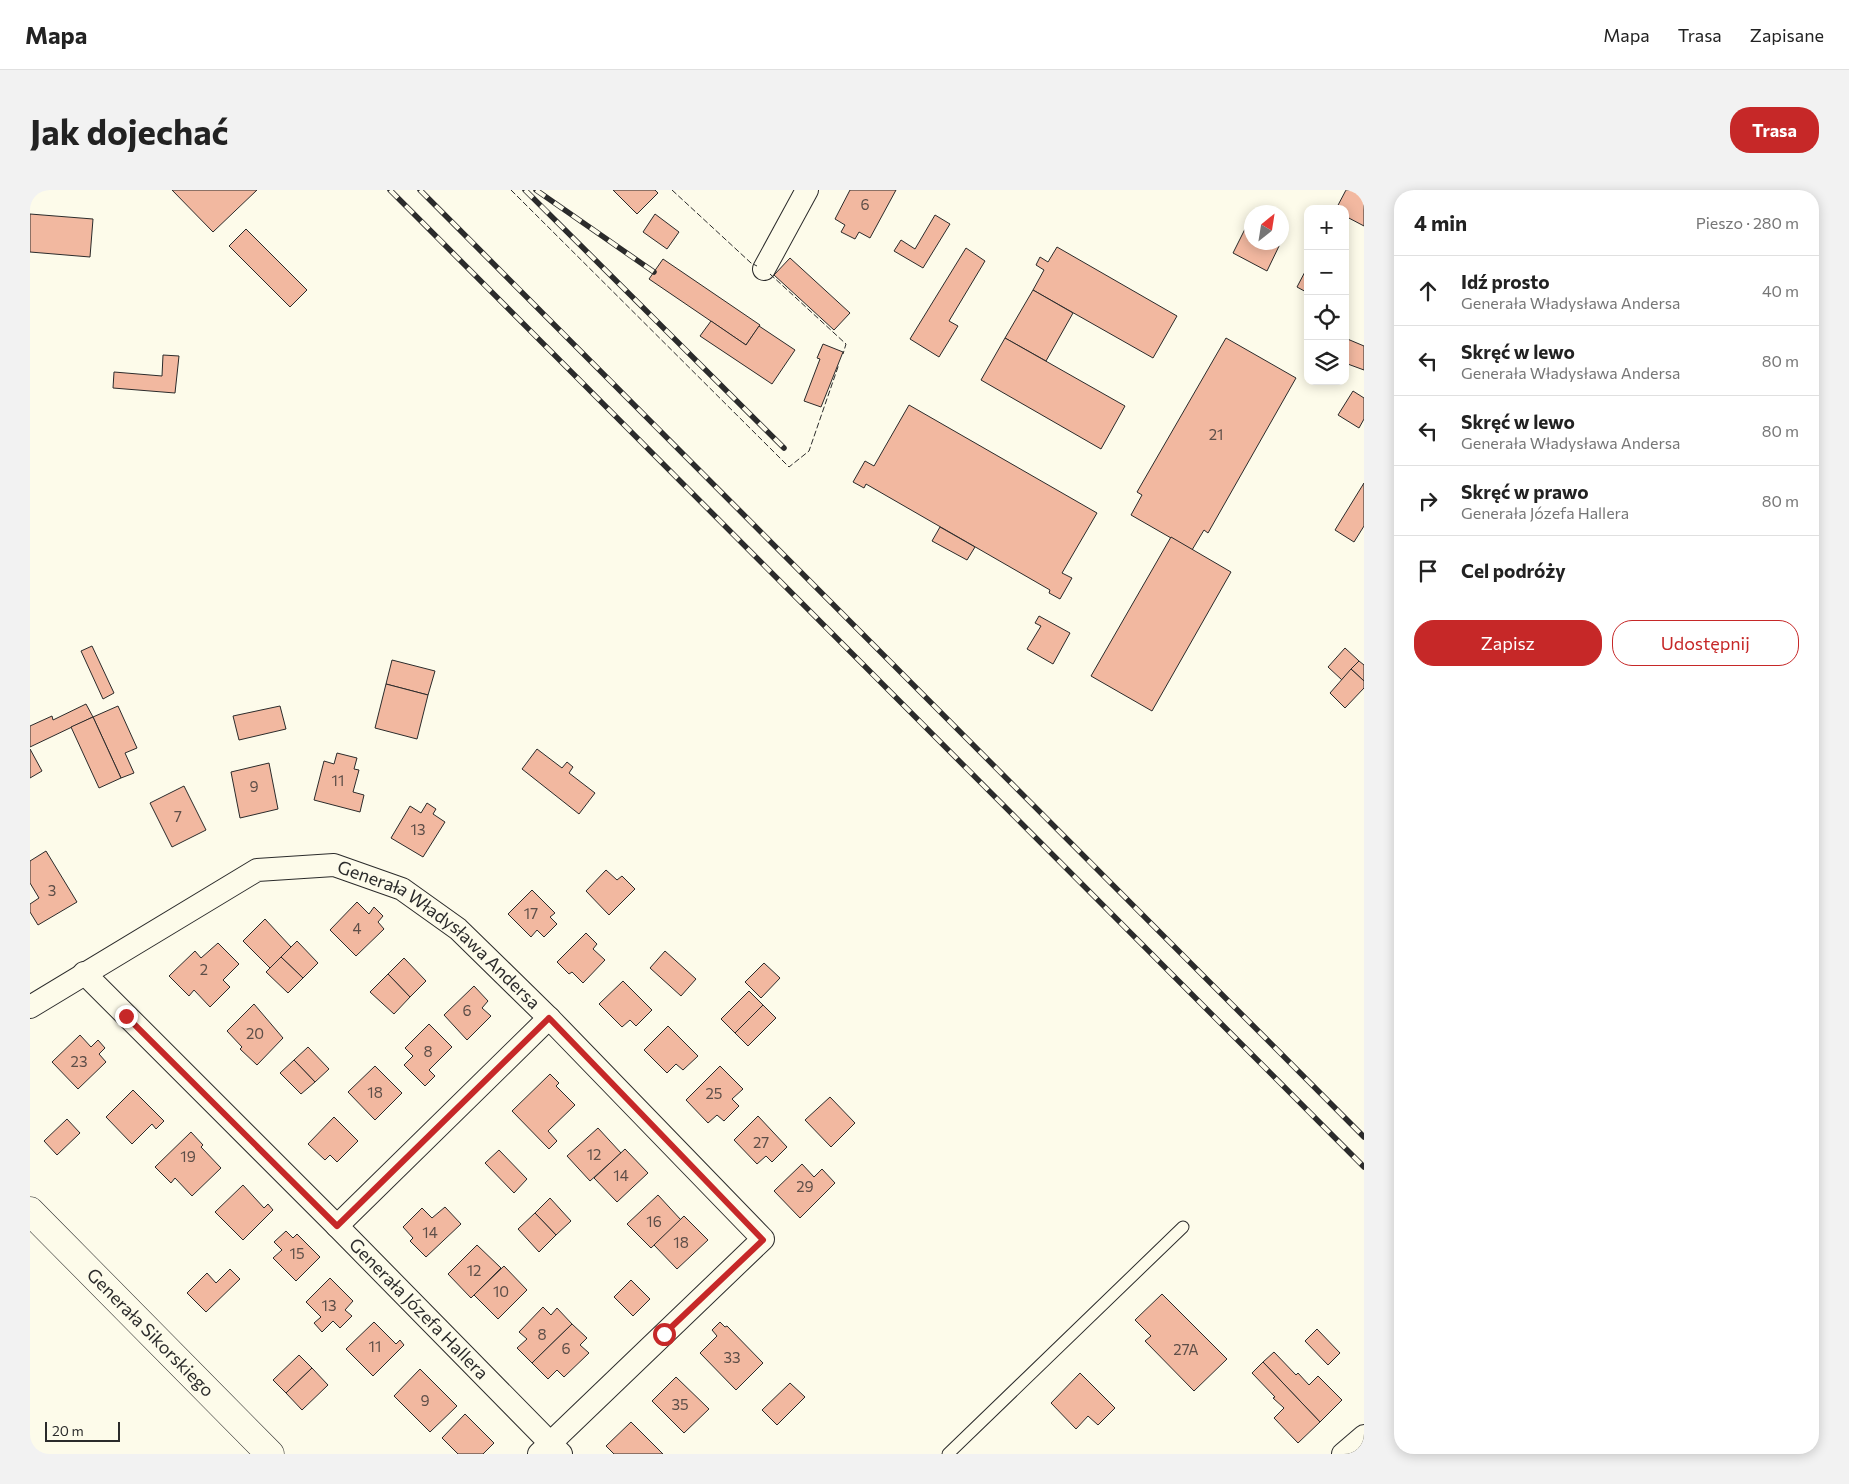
<!DOCTYPE html>
<html lang="pl">
<head>
<meta charset="utf-8">
<style>
  body { margin:0; font-family:Commissioner,sans-serif; background:#f2f2f2; color:#222 }
  .controls { position:absolute; right:15px; top:15px; display:grid; overflow:hidden; border-radius:10px; box-shadow:0 2px 12px #0003 }
  .controls button { width:45px; height:45px; display:grid; place-items:center; padding:0; border:0; border-bottom:1px solid #e0e0e0; background:#fff; color:#222; font:25px sans-serif }
  .compass { position:absolute; left:1214px; top:15px; width:45px; height:45px; border-radius:50%; background:#fff; box-shadow:0 2px 12px #0003; rotate:30deg }
  .scale { position:absolute; left:15px; bottom:12px; width:75px; box-sizing:border-box; padding-left:5px; border:2px solid #2b2b2b; border-top:0; font-size:14px; line-height:18px; white-space:nowrap; color:#2b2b2b; -webkit-text-stroke:4px #fdfbea; paint-order:stroke }
  .stop { position:absolute; width:15px; height:15px; margin:-11px; border:4px solid #c62828; border-radius:50%; background:#fff }
  .stop.end { background:#c62828; border-color:#fff; box-shadow:0 1px 5px #0008 }
  .list { margin:0; padding:0; list-style:none }
  h2 { display:flex; justify-content:space-between; align-items:center; height:65px; margin:0; padding:0 20px; font-size:21px }
  h2 small { font-size:16px; font-weight:400; color:#767676 }
  .list li { display:grid; grid-template-columns:32px 1fr auto; gap:15px; align-items:center; box-sizing:border-box; height:70px; padding:0 20px; border-top:1px solid #e0e0e0 }
  .list b { display:block; font-size:19px; white-space:nowrap }
  .list p { margin:0; font-size:16px; white-space:nowrap; color:#767676 }
  .list em { font-size:16px; font-style:normal; color:#767676 }
  .actions { display:flex; gap:10px; padding:15px 20px }
  .actions a { flex:1; padding:11px 0; border:1px solid #c62828; border-radius:20px; text-align:center; font-size:18px; color:#c62828 }
  .actions .main { background:#c62828; color:#fff }
  .icon { flex:none; width:28px; height:28px; fill:none; stroke:currentColor; stroke-width:2; stroke-linecap:round; stroke-linejoin:round }
  .map { position:relative; flex:none; width:1334px; height:1264px; overflow:hidden; border-radius:20px }
  header { display:flex; align-items:center; gap:30px; box-sizing:border-box; height:70px; padding:0 25px; background:#fff; border-bottom:1px solid #e0e0e0 }
  header strong { font-size:24px }
  nav { display:flex; gap:28px; margin-inline-start:auto; font-size:18px }
  .intro { display:flex; align-items:center; justify-content:space-between; box-sizing:border-box; height:120px; padding:0 30px }
  h1 { margin:0; font-size:35px }
  .button { padding:12px 22px; border-radius:20px; background:#c62828; color:#fff; font-size:18px; font-weight:700 }
  main { display:flex; gap:30px; padding:0 30px }
  aside { flex:1; background:#fff; border-radius:20px; box-shadow:0 2px 12px #0003 }
  .map>svg:first-child { display:block }
</style>
</head>
<body>
<header>
<strong>Mapa</strong>
<nav><a>Mapa</a><a>Trasa</a><a>Zapisane</a></nav>
</header>
<div class="intro"><h1>Jak dojechać</h1><a class="button">Trasa</a></div>
<main>
<div class="map">
<svg width="1334" height="1264" viewBox="0 0 1334 1264">
  <rect width="100%" height="100%" fill="#fdfbea"/>
  <g fill="#f2b8a0" stroke="#2b2b2b">
    <polygon points="142,0 227,0 183,42"/>
    <polygon points="583,0 625,0 628,3 607,24"/>
    <polygon points="820,0 866,0 840,48 829,42 825,49 811,42 815,35 805,29"/>
    <polygon points="1316,0 1334,0 1334,36 1315,26 1315,19 1306,19"/>
    <polygon points="0,24 63,29 60,67 0,62"/>
    <polygon points="625,24 649,42 637,59 613,42"/>
    <polygon points="905,25 920,34 893,78 864,61 871,50 885,59"/>
    <polygon points="1219,31 1222,32 1222,52 1251,52 1237,81 1203,63"/>
    <polygon points="216,39 277,100 260,117 199,56"/>
    <polygon points="1027,57 1147,126 1123,168 1003,100 1014,80 1006,75 1010,67 1018,72"/>
    <polygon points="936,58 955,71 919,131 928,136 909,167 880,149"/>
    <polygon points="760,68 820,123 804,140 744,85"/>
    <polygon points="633,69 730,135 716,155 619,89"/>
    <polygon points="1278,76 1278,103 1267,97"/>
    <polygon points="1003,100 1043,123 1016,171 975,148"/>
    <polygon points="681,131 716,155 729,136 765,160 742,194 670,146"/>
    <polygon points="975,148 1095,216 1071,259 951,190"/>
    <polygon points="1196,148 1266,188 1178,343 1174,340 1162,360 1101,325 1112,305 1107,302"/>
    <polygon points="1315,148 1334,156 1334,180 1315,173"/>
    <polygon points="793,154 813,162 791,217 774,211 790,169 787,168"/>
    <polygon points="133,165 149,166 145,203 83,198 84,182 132,186"/>
    <polygon points="1323,201 1334,208 1334,229 1329,238 1308,225"/>
    <polygon points="879,215 1067,323 1032,383 1042,388 1030,409 1019,403 1020,400 836,294 834,298 823,292 835,271 844,276"/>
    <polygon points="1334,293 1334,336 1324,352 1305,340"/>
    <polygon points="910,337 945,357 937,370 902,351"/>
    <polygon points="1141,347 1201,382 1122,521 1061,486"/>
    <polygon points="1009,426 1040,443 1023,474 997,459 1011,436 1005,433"/>
    <polygon points="62,456 84,503 73,509 51,461"/>
    <polygon points="1315,458 1329,471 1312,490 1298,477"/>
    <polygon points="362,470 405,481 398,505 356,494"/>
    <polygon points="1329,471 1334,475 1334,491 1321,479"/>
    <polygon points="1321,479 1334,491 1334,498 1315,518 1300,503"/>
    <polygon points="356,494 398,505 387,549 345,538"/>
    <polygon points="56,514 63,527 0,557 0,536 22,526 23,530"/>
    <polygon points="88,516 107,558 95,563 104,583 91,588 63,527"/>
    <polygon points="250,516 256,539 209,550 203,526"/>
    <polygon points="63,527 91,588 69,598 41,537"/>
    <polygon points="0,559 12,581 0,588"/>
    <polygon points="507,559 532,578 537,572 543,577 539,583 565,603 549,624 492,579"/>
    <polygon points="307,563 327,568 324,579 329,580 323,602 334,605 330,622 284,610 294,571 304,574"/>
    <polygon points="239,573 248,619 210,628 201,582"/>
    <polygon points="154,596 176,640 142,657 120,613"/>
    <polygon points="397,613 406,619 403,624 415,632 393,667 361,648 380,616 391,623"/>
    <polygon points="16,661 47,712 8,735 0,722 0,714 9,708 0,693 0,671"/>
    <polygon points="576,680 587,690 592,686 605,699 579,725 556,701"/>
    <polygon points="502,700 525,723 520,727 527,734 514,747 507,740 501,747 478,724"/>
    <polygon points="327,712 339,724 344,717 353,726 348,732 354,739 326,766 300,740"/>
    <polygon points="235,729 261,757 240,778 213,751"/>
    <polygon points="556,743 567,754 563,759 575,770 553,793 542,782 539,784 527,772"/>
    <polygon points="267,751 288,773 273,788 251,767"/>
    <polygon points="188,753 209,774 193,790 200,797 180,817 164,800 159,806 139,786 165,761 171,768"/>
    <polygon points="635,761 666,789 651,806 620,778"/>
    <polygon points="251,767 273,788 258,803 236,782"/>
    <polygon points="374,768 396,791 380,807 358,784"/>
    <polygon points="734,773 750,788 731,808 715,792"/>
    <polygon points="358,784 380,807 364,824 340,802"/>
    <polygon points="593,791 622,820 606,836 600,830 592,837 569,814"/>
    <polygon points="444,796 458,811 452,818 461,826 437,850 414,825"/>
    <polygon points="719,801 733,815 705,843 691,829"/>
    <polygon points="224,814 253,848 227,875 210,859 212,857 197,841"/>
    <polygon points="733,815 746,828 718,856 705,843"/>
    <polygon points="399,834 422,857 399,880 405,886 395,896 374,875 383,866 375,858"/>
    <polygon points="638,836 668,866 653,880 646,874 637,883 614,860"/>
    <polygon points="50,845 61,857 68,850 75,858 69,864 76,872 48,899 22,872"/>
    <polygon points="278,857 299,879 285,892 264,870"/>
    <polygon points="264,870 285,892 271,904 250,883"/>
    <polygon points="345,876 372,903 345,930 318,902"/>
    <polygon points="690,876 713,899 702,909 709,916 694,931 687,925 678,933 656,910"/>
    <polygon points="520,884 529,893 526,896 545,915 518,941 527,951 519,959 482,921"/>
    <polygon points="103,900 134,931 126,939 122,934 102,954 76,927"/>
    <polygon points="800,907 825,933 801,957 775,930"/>
    <polygon points="728,926 757,957 742,972 736,966 727,974 704,950"/>
    <polygon points="304,927 328,951 307,972 300,965 295,970 278,954"/>
    <polygon points="37,929 50,943 27,965 14,951"/>
    <polygon points="568,938 591,963 560,991 537,966"/>
    <polygon points="161,942 173,955 171,957 191,978 162,1006 145,988 141,993 125,977"/>
    <polygon points="595,959 618,983 587,1012 564,988"/>
    <polygon points="469,960 497,989 484,1003 455,973"/>
    <polygon points="772,974 784,987 792,979 805,993 770,1028 744,1001"/>
    <polygon points="213,995 234,1018 238,1014 243,1020 213,1050 185,1022"/>
    <polygon points="628,1005 651,1030 621,1058 597,1034"/>
    <polygon points="520,1008 541,1031 526,1045 505,1023"/>
    <polygon points="415,1017 431,1034 396,1067 380,1051 383,1048 373,1037 392,1018 402,1028"/>
    <polygon points="505,1023 526,1045 509,1062 488,1039"/>
    <polygon points="654,1026 678,1050 647,1079 624,1055"/>
    <polygon points="256,1041 263,1048 267,1044 290,1067 266,1091 243,1068 252,1060 244,1052"/>
    <polygon points="447,1055 471,1078 441,1108 418,1084"/>
    <polygon points="474,1076 497,1100 468,1129 444,1105"/>
    <polygon points="200,1079 210,1089 176,1122 157,1103 177,1083 186,1093"/>
    <polygon points="300,1088 323,1111 315,1120 322,1126 310,1138 303,1131 292,1142 284,1133 291,1127 276,1112"/>
    <polygon points="601,1090 620,1109 603,1126 584,1107"/>
    <polygon points="1132,1104 1197,1169 1164,1201 1115,1151 1121,1146 1105,1130"/>
    <polygon points="513,1117 521,1125 527,1118 542,1134 502,1173 487,1158 497,1149 489,1142"/>
    <polygon points="344,1132 366,1154 370,1150 374,1155 343,1186 316,1159"/>
    <polygon points="690,1132 695,1137 697,1136 733,1173 706,1200 670,1163 687,1146 682,1140"/>
    <polygon points="542,1134 557,1148 550,1155 559,1163 534,1187 527,1180 518,1189 502,1173"/>
    <polygon points="1287,1139 1310,1163 1298,1175 1275,1151"/>
    <polygon points="1244,1162 1266,1185 1268,1183 1279,1195 1288,1186 1312,1210 1290,1232 1233,1172"/>
    <polygon points="269,1165 282,1178 256,1203 243,1190"/>
    <polygon points="1233,1172 1290,1232 1268,1253 1244,1228 1254,1218 1243,1208 1245,1207 1222,1183"/>
    <polygon points="282,1178 298,1195 272,1220 256,1203"/>
    <polygon points="390,1179 427,1216 400,1242 364,1206"/>
    <polygon points="1050,1183 1085,1218 1068,1235 1058,1226 1046,1239 1021,1213"/>
    <polygon points="646,1187 679,1219 654,1243 622,1211"/>
    <polygon points="760,1193 775,1207 747,1235 732,1220"/>
    <polygon points="435,1224 464,1253 453,1264 428,1264 412,1248"/>
    <polygon points="601,1232 633,1264 584,1264 576,1256"/>
  </g>
  <g fill="none" stroke-linecap="round" stroke-linejoin="round">
    <g stroke="#2b2b2b" stroke-width="13">
      <polyline id="lane" points="918,1264 1153,1037"/>
    </g>
    <g stroke="#2b2b2b" stroke-width="24">
      <g id="street">
        <polyline points="734,79 777,0"/>
        <path id="s1" d="M54,783L307,1036L531,1264"/>
        <path id="s2" d="M0,817L227,680L304,675L372,699L428,739L519,828L733,1049L509,1264"/>
        <polyline points="307,1036 519,828"/>
        <polyline points="1313,1264 1334,1246"/>
      </g>
    </g>
    <g stroke="#2b2b2b" stroke-width="29">
      <g id="secondary">
        <path id="s3" d="M0,1021L240,1264"/>
      </g>
    </g>
    <use href="#lane" stroke="#fdfbea" stroke-width="11"/>
    <use href="#street" stroke="#fdfbea" stroke-width="22"/>
    <use href="#secondary" stroke="#fdfbea" stroke-width="28"/>
    <g stroke="#2b2b2b" stroke-width="5.5">
      <g id="rail">
        <polyline points="360,0 1334,977"/>
        <polyline points="390,0 1334,947"/>
        <polyline points="495,0 754,258"/>
        <polyline points="506,0 624,82"/>
      </g>
    </g>
    <use href="#rail" stroke="#fdfbea" stroke-width="4" stroke-dasharray="11" stroke-linecap="butt"/>
    <g stroke="#2b2b2b" stroke-width="1" stroke-dasharray="6 2.5" stroke-linecap="butt">
      <polyline points="481,0 759,277 779,261 809,174"/>
      <polyline points="642,0 721,73 727,76"/>
      <polyline points="740,84 816,154 813,164"/>
    </g>
  </g>
  <g fill="none" stroke-linecap="round" stroke-linejoin="round">
    <polyline stroke="#c62828" stroke-width="6" points="96,826 307,1036 519,828 733,1050 634,1144"/>
  </g>
  <g text-anchor="middle" stroke-width="4" stroke-linejoin="round" paint-order="stroke">
    <g font-size="15" fill="#5d4e48">
      <text x="835" y="20">6</text>
      <text x="1186" y="250">21</text>
      <text x="308" y="596">11</text>
      <text x="224" y="602">9</text>
      <text x="148" y="632">7</text>
      <text x="388" y="645">13</text>
      <text x="22" y="706">3</text>
      <text x="501" y="729">17</text>
      <text x="327" y="744">4</text>
      <text x="174" y="785">2</text>
      <text x="437" y="826">6</text>
      <text x="225" y="849">20</text>
      <text x="398" y="867">8</text>
      <text x="49" y="877">23</text>
      <text x="345" y="908">18</text>
      <text x="684" y="909">25</text>
      <text x="731" y="958">27</text>
      <text x="564" y="970">12</text>
      <text x="158" y="972">19</text>
      <text x="591" y="991">14</text>
      <text x="775" y="1002">29</text>
      <text x="624" y="1037">16</text>
      <text x="400" y="1048">14</text>
      <text x="651" y="1058">18</text>
      <text x="267" y="1069">15</text>
      <text x="444" y="1086">12</text>
      <text x="471" y="1107">10</text>
      <text x="299" y="1121">13</text>
      <text x="512" y="1150">8</text>
      <text x="345" y="1162">11</text>
      <text x="536" y="1164">6</text>
      <text x="1156" y="1165">27A</text>
      <text x="702" y="1173">33</text>
      <text x="395" y="1216">9</text>
      <text x="650" y="1220">35</text>
    </g>
    <g font-size="18" fill="#2b2b2b" stroke="#fdfbea">
      <text dy="6" stroke="none"><textPath href="#s2" startOffset="470">Generała Władysława Andersa</textPath></text>
      <text dy="6" stroke="none"><textPath href="#s1" startOffset="474">Generała Józefa Hallera</textPath></text>
      <text dy="6" stroke="none"><textPath href="#s3" startOffset="171">Generała Sikorskiego</textPath></text>
    </g>
  </g>
</svg>
<div class="controls">
<button>+</button>
<button>−</button>
<button><svg class="icon" aria-label="locate" viewBox="0 0 24 24"><circle cx="12" cy="12" r="6"/><path d="M12 2v4M12 18v4M2 12h4M18 12h4"/></svg></button>
<button><svg class="icon" aria-label="layers" viewBox="0 0 24 24"><path d="M12 4l9 5-9 5-9-5zM3 14l9 5 9-5"/></svg></button>
</div>
<svg class="compass" viewBox="-18 -18 36 36"><path d="M0-13l5 13h-10z" fill="#e53935"/><path d="M0 13l5-13h-10z" fill="#767676"/></svg>
<div class="scale">20 m</div>
<div class="stop" style="left:634px;top:1144px"></div>
<div class="stop end" style="left:96px;top:826px"></div>
</div>
<aside>
<h2>4 min<small>Pieszo · 280 m</small></h2>
<ul class="list">
<li><svg class="icon" aria-label="ahead" viewBox="0 0 24 24"><path d="M12 20V5M6 11l6-6 6 6"/></svg><div><b>Idź prosto</b><p>Generała Władysława Andersa</p></div><em>40 m</em></li>
<li><svg class="icon" aria-label="left" viewBox="0 0 24 24"><path d="M17 20v-9H6M10 6l-5 5 5 5"/></svg><div><b>Skręć w lewo</b><p>Generała Władysława Andersa</p></div><em>80 m</em></li>
<li><svg class="icon" aria-label="left" viewBox="0 0 24 24"><path d="M17 20v-9H6M10 6l-5 5 5 5"/></svg><div><b>Skręć w lewo</b><p>Generała Władysława Andersa</p></div><em>80 m</em></li>
<li><svg class="icon" aria-label="right" viewBox="0 0 24 24"><path d="M7 20v-9h11M14 6l5 5-5 5"/></svg><div><b>Skręć w prawo</b><p>Generała Józefa Hallera</p></div><em>80 m</em></li>
<li><svg class="icon" aria-label="arrive" viewBox="0 0 24 24"><path d="M6 21V4h12l-3 4 3 4H6"/></svg><div><b>Cel podróży</b></div></li>
</ul>
<div class="actions"><a class="main">Zapisz</a><a>Udostępnij</a></div>
</aside>
</main>
</body>
</html>
